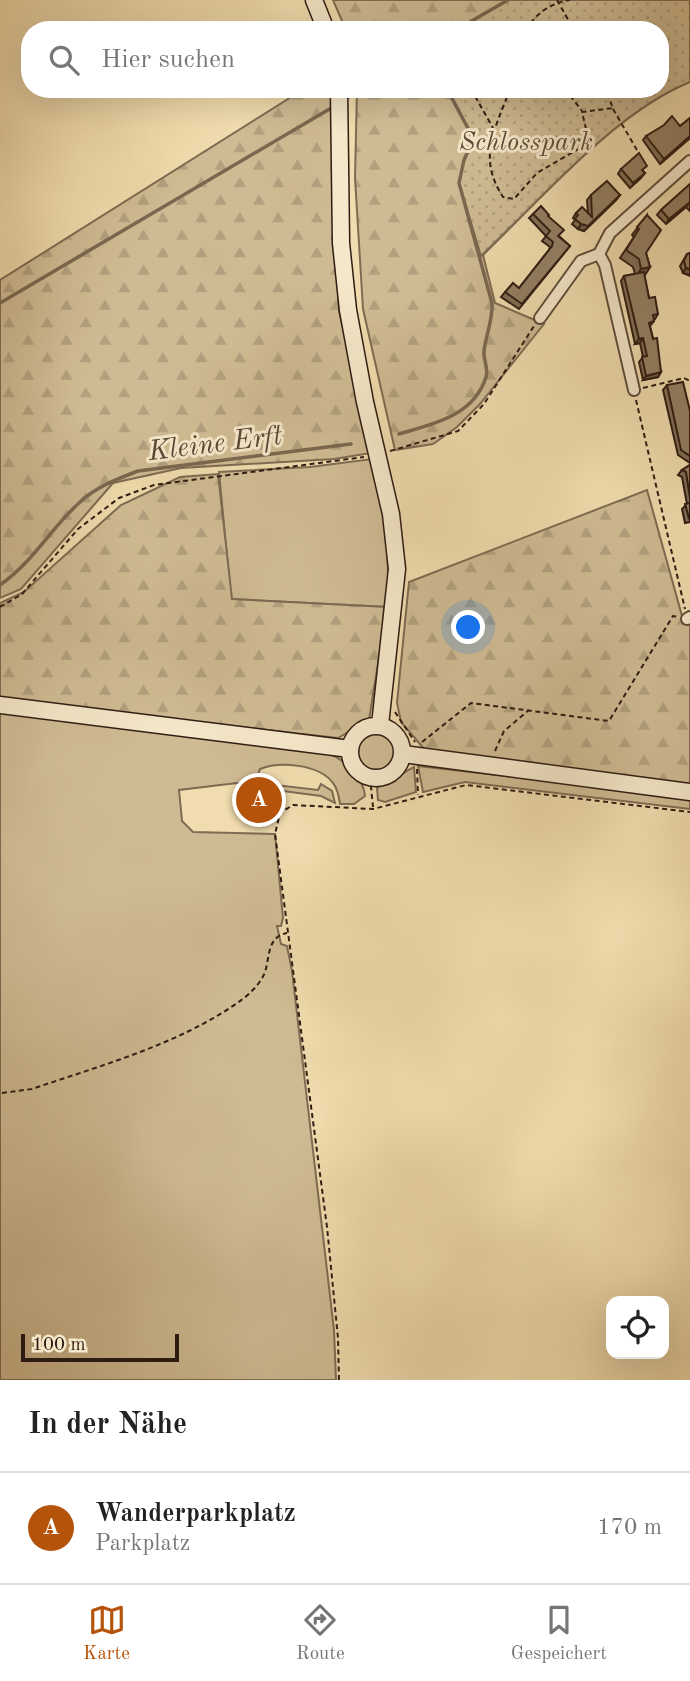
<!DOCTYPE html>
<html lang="de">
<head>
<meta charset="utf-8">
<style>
  body { margin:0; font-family:"Old Standard TT",serif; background:#f2f2f2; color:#222 }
  .controls { position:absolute; right:21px; bottom:21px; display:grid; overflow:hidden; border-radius:14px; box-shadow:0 7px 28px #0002 }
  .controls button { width:63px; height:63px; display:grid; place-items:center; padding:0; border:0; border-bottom:2px solid #e0e0e0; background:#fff; color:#222; font:35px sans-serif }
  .scale { position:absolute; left:21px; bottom:18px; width:158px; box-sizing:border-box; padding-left:7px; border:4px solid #2e1b12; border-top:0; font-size:19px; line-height:24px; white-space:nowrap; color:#2e1b12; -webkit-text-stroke:5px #f5e8ca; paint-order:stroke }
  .you { position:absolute; left:469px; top:628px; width:24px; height:24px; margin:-18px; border:5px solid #fff; border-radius:50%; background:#1a73e8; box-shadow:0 0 0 10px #1a73e833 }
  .badge { display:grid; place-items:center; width:46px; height:46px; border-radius:50%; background:#b45309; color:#fff; font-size:23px; font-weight:700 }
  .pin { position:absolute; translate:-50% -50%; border:4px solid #fff; box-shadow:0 2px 7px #0006 }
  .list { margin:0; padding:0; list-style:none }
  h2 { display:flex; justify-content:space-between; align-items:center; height:91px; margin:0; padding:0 28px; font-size:30px }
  h2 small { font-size:23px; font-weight:400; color:#767676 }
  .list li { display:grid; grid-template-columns:46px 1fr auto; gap:21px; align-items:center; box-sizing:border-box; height:112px; padding:0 28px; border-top:2px solid #e0e0e0 }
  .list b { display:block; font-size:26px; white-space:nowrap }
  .list p { margin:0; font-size:23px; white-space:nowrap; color:#767676 }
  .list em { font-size:23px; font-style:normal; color:#767676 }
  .icon { flex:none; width:38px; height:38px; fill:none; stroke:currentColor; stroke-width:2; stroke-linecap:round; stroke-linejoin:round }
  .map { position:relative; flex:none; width:690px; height:1380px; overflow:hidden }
  .search { position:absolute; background:#fff; box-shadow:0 7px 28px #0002; left:21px; right:21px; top:21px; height:77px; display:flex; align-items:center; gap:18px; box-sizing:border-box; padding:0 24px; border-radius:28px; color:#767676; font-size:26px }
  .sheet { height:203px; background:#fff }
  nav { display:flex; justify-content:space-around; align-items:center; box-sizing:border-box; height:98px; border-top:2px solid #e0e0e0; background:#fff; font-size:19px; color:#767676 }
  nav a { display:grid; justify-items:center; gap:4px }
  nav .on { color:#b45309 }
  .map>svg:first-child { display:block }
</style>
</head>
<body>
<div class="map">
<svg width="690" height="1380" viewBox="0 0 690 1380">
  <defs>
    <pattern id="forest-firs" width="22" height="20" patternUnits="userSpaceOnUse" patternTransform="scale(1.75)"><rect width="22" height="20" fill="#cfbb93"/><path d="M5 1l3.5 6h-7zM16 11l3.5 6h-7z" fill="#b2a07e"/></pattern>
    <pattern id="park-dots" width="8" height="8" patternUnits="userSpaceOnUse" patternTransform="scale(1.75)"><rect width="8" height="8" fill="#cfbb93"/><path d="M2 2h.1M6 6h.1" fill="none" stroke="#b2a07e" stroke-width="1.8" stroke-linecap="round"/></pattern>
  </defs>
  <rect width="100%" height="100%" fill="#f0dcae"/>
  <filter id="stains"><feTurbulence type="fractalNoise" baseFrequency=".00286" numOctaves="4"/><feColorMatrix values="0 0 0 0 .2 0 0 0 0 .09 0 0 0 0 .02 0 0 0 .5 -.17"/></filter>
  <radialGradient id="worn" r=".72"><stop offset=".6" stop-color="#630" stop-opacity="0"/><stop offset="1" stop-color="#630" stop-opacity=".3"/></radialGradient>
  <g fill="#cfbb93" stroke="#7e6b52" stroke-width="2">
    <path d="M372,459C384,509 391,555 387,607L231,599L219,472L310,467Z"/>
    <path d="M0,710L327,753C343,758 364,778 365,796L354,804H340C339,797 338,789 333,783C319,764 279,761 260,769L256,780L271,786L269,790L237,783L179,790L182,821L193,832L275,834L283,918L281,926H277L281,944L287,946L292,971L334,1330L336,1380H0Z"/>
    <circle cx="376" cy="753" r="23"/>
    <polygon points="418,766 690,797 690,809 465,782 423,792"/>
    <polygon points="414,767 416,792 385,802 378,800 377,788"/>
    <polygon points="321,784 332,791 335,803 321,796 275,790 276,785 318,790"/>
  </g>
  <g fill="url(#forest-firs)" stroke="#7e6b52" stroke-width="2">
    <path d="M333,0H690V82C616,112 541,199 483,255L495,303L544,324L480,404L457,427L433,444L395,450L363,309L355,178L357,89H660L674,14L620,30H346Z"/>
    <polygon points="304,89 333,89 336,108 332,177 339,311 371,453 334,459 181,468 113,483 21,589 0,598 0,280"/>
    <polygon points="218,474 232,599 387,607 369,720 338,738 0,700 0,603 24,592 121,505 180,477"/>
    <polygon points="647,490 684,623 690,620 690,787 425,750 401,722 397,703 409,582"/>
  </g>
  <path fill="url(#park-dots)" stroke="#7e6b52" stroke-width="2" d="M508,0H690V82C615,112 540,200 481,256L459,183L464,160L472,142L470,132L447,89H660V30H456Z"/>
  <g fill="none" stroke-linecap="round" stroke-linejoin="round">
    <g stroke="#7b6750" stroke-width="3.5">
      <polyline points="456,30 508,0"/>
      <polyline points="345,99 362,89"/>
      <polyline points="0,303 333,107"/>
      <path d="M399,434C433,424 474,416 486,377C489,369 483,360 484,351C486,334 493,320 492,303L459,183L464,160L472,142L470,132L447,89"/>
      <path d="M0,585C33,562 51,528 80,502C96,487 117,479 138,471L351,444"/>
    </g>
    <g stroke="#5e4b39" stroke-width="14">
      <g id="street">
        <polyline points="599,254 605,265 634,390"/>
        <polyline points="540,318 581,261 599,254 610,233 690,161"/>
        <polyline points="687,619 690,617"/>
      </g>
    </g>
    <g stroke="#2e1b12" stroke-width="19">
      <g id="secondary">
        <polyline points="314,0 326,30"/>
        <polyline points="339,89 341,243 348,310 365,402 391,514 397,569 380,725"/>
        <polyline points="0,705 350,749"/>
        <circle cx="376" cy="752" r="26"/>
        <polyline points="403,754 690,792"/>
      </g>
    </g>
    <g stroke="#2e1b12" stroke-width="2" stroke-dasharray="5 3.5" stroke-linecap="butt">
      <polyline points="557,0 574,30"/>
      <path d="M526,30C536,13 551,3 570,0"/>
      <polyline points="471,89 493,128"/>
      <path d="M510,89C495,130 477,157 503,197L514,199L537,173L580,148L586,129L582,112L613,108L605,89"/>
      <polyline points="565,89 582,111"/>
      <polyline points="613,109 637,150"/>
      <polyline points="643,388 684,378 690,381"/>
      <polyline points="636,400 685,609"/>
      <polyline points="390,451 458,431 484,404 534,326"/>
      <polyline points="0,607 22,594 78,529 119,498 154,485 364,457"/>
      <polyline points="395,712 415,742"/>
      <polyline points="422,742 471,703 609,721 673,616 678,617"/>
      <polyline points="495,751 504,731 529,710"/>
      <polyline points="417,769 418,795"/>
      <polyline points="370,777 373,807"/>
      <path d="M2,1093L32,1089C102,1065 180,1044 240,1001C250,994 261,983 265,972C270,956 267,937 287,933"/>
      <polyline points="339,1380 338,1338 327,1227 275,834 280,813 293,805 373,809 466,785 690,812"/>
    </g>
    <use href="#street" stroke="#f5e8ca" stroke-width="10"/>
    <use href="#secondary" stroke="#f5e8ca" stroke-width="16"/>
  </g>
  <g fill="#7e6d55" stroke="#2e1b12" stroke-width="2">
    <polygon points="690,118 690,138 660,164 643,140 646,136 680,126"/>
    <polygon points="621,169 643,171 645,173 641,178 630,188 618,174"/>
    <polygon points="690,184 690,211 686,207 666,224 657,215 661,210"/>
    <polygon points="591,195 620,195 616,200 584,231 578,229 572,224 575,220 573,218 576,213 588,213 587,200"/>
    <polygon points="533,214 548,216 559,236 570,246 519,309 501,297 505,292 519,288 549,250 550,247 542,241 546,236 529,218"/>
    <polygon points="647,215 646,253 650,267 644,275 649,298 658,314 655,319 653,319 654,321 650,326 661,372 658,377 643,380 639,362 643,357 640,343 635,344 621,281 624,276 635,274 633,267 620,258 634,237 632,235"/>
    <polygon points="690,253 690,276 683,273 680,266 687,254"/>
    <polygon points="667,385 690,411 690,463 678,455 663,390"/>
    <polygon points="690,465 690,522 685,523 682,509 687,504 682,477 678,475 682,470"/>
  </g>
  <g fill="#675945" stroke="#2e1b12" stroke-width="2">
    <polygon points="690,136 690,138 660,164 664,159"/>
    <polygon points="620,195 616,200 584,231 578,229 581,224"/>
    <polygon points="690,202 686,207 666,224 669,219"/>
    <polygon points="650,267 645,275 636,277 641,269"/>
    <polygon points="686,268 690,269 690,275 683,273"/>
    <polygon points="643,338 640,343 635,344 639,339"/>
    <polygon points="661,372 658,377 643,380 646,376"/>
  </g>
  <g fill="#937f63" stroke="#2e1b12" stroke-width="2">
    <polygon points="672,116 680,126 690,118 690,136 664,159 646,136 664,125"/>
    <polygon points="639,153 647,166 642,170 645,173 633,183 621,169"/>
    <polygon points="607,181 620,195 588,226 581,224 575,219 578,215 576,213 582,207 592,217 591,195"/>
    <polygon points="690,184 690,202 669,219 661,210"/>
    <polygon points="541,206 549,215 548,216 564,230 558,236 570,246 522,304 505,292 513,283 519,288 552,246 553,242 546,236 550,231 533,214"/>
    <polygon points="647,215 661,230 646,253 650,267 641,269 639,259 626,250 639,229 637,227"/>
    <polygon points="690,253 690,269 686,268 684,261 687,254"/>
    <polygon points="644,272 649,298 655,297 658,314 653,315 654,321 649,323 653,339 657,338 661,372 646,376 642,357 647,356 643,338 639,339 624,276"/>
    <polygon points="683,382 690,411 690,456 681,450 667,385"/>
    <polygon points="690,465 690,498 686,472 682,470"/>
    <polygon points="690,503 690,517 689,518 685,504"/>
  </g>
  <g text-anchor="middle" stroke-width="6" stroke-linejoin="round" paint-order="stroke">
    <g font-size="26" font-style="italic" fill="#5e4b39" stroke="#f5e8ca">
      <text x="526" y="150">Schlosspark</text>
    </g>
    <g font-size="28" font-style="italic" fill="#5b4736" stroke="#f5e8ca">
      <text transform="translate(215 442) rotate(-7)" y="10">Kleine Erft</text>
    </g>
  </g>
  <rect width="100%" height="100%" filter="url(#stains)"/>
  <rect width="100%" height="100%" fill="url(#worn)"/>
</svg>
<div class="controls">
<button><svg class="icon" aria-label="locate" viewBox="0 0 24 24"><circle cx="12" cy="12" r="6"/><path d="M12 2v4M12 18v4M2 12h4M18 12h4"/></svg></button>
</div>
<div class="scale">100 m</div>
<div class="you"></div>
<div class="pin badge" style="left:259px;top:800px">A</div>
<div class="search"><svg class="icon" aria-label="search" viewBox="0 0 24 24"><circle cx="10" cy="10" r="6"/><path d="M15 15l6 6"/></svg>Hier suchen</div>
</div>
<section class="sheet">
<h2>In der Nähe<small></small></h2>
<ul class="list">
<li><span class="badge">A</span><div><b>Wanderparkplatz</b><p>Parkplatz</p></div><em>170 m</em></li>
</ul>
</section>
<nav>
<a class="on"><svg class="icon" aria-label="map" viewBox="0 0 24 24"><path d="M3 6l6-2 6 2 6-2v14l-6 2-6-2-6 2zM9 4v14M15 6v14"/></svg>Karte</a>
<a><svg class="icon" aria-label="directions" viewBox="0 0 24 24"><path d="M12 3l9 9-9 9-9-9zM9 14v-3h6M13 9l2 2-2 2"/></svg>Route</a>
<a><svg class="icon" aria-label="saved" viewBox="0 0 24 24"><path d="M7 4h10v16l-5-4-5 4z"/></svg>Gespeichert</a>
</nav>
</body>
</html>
